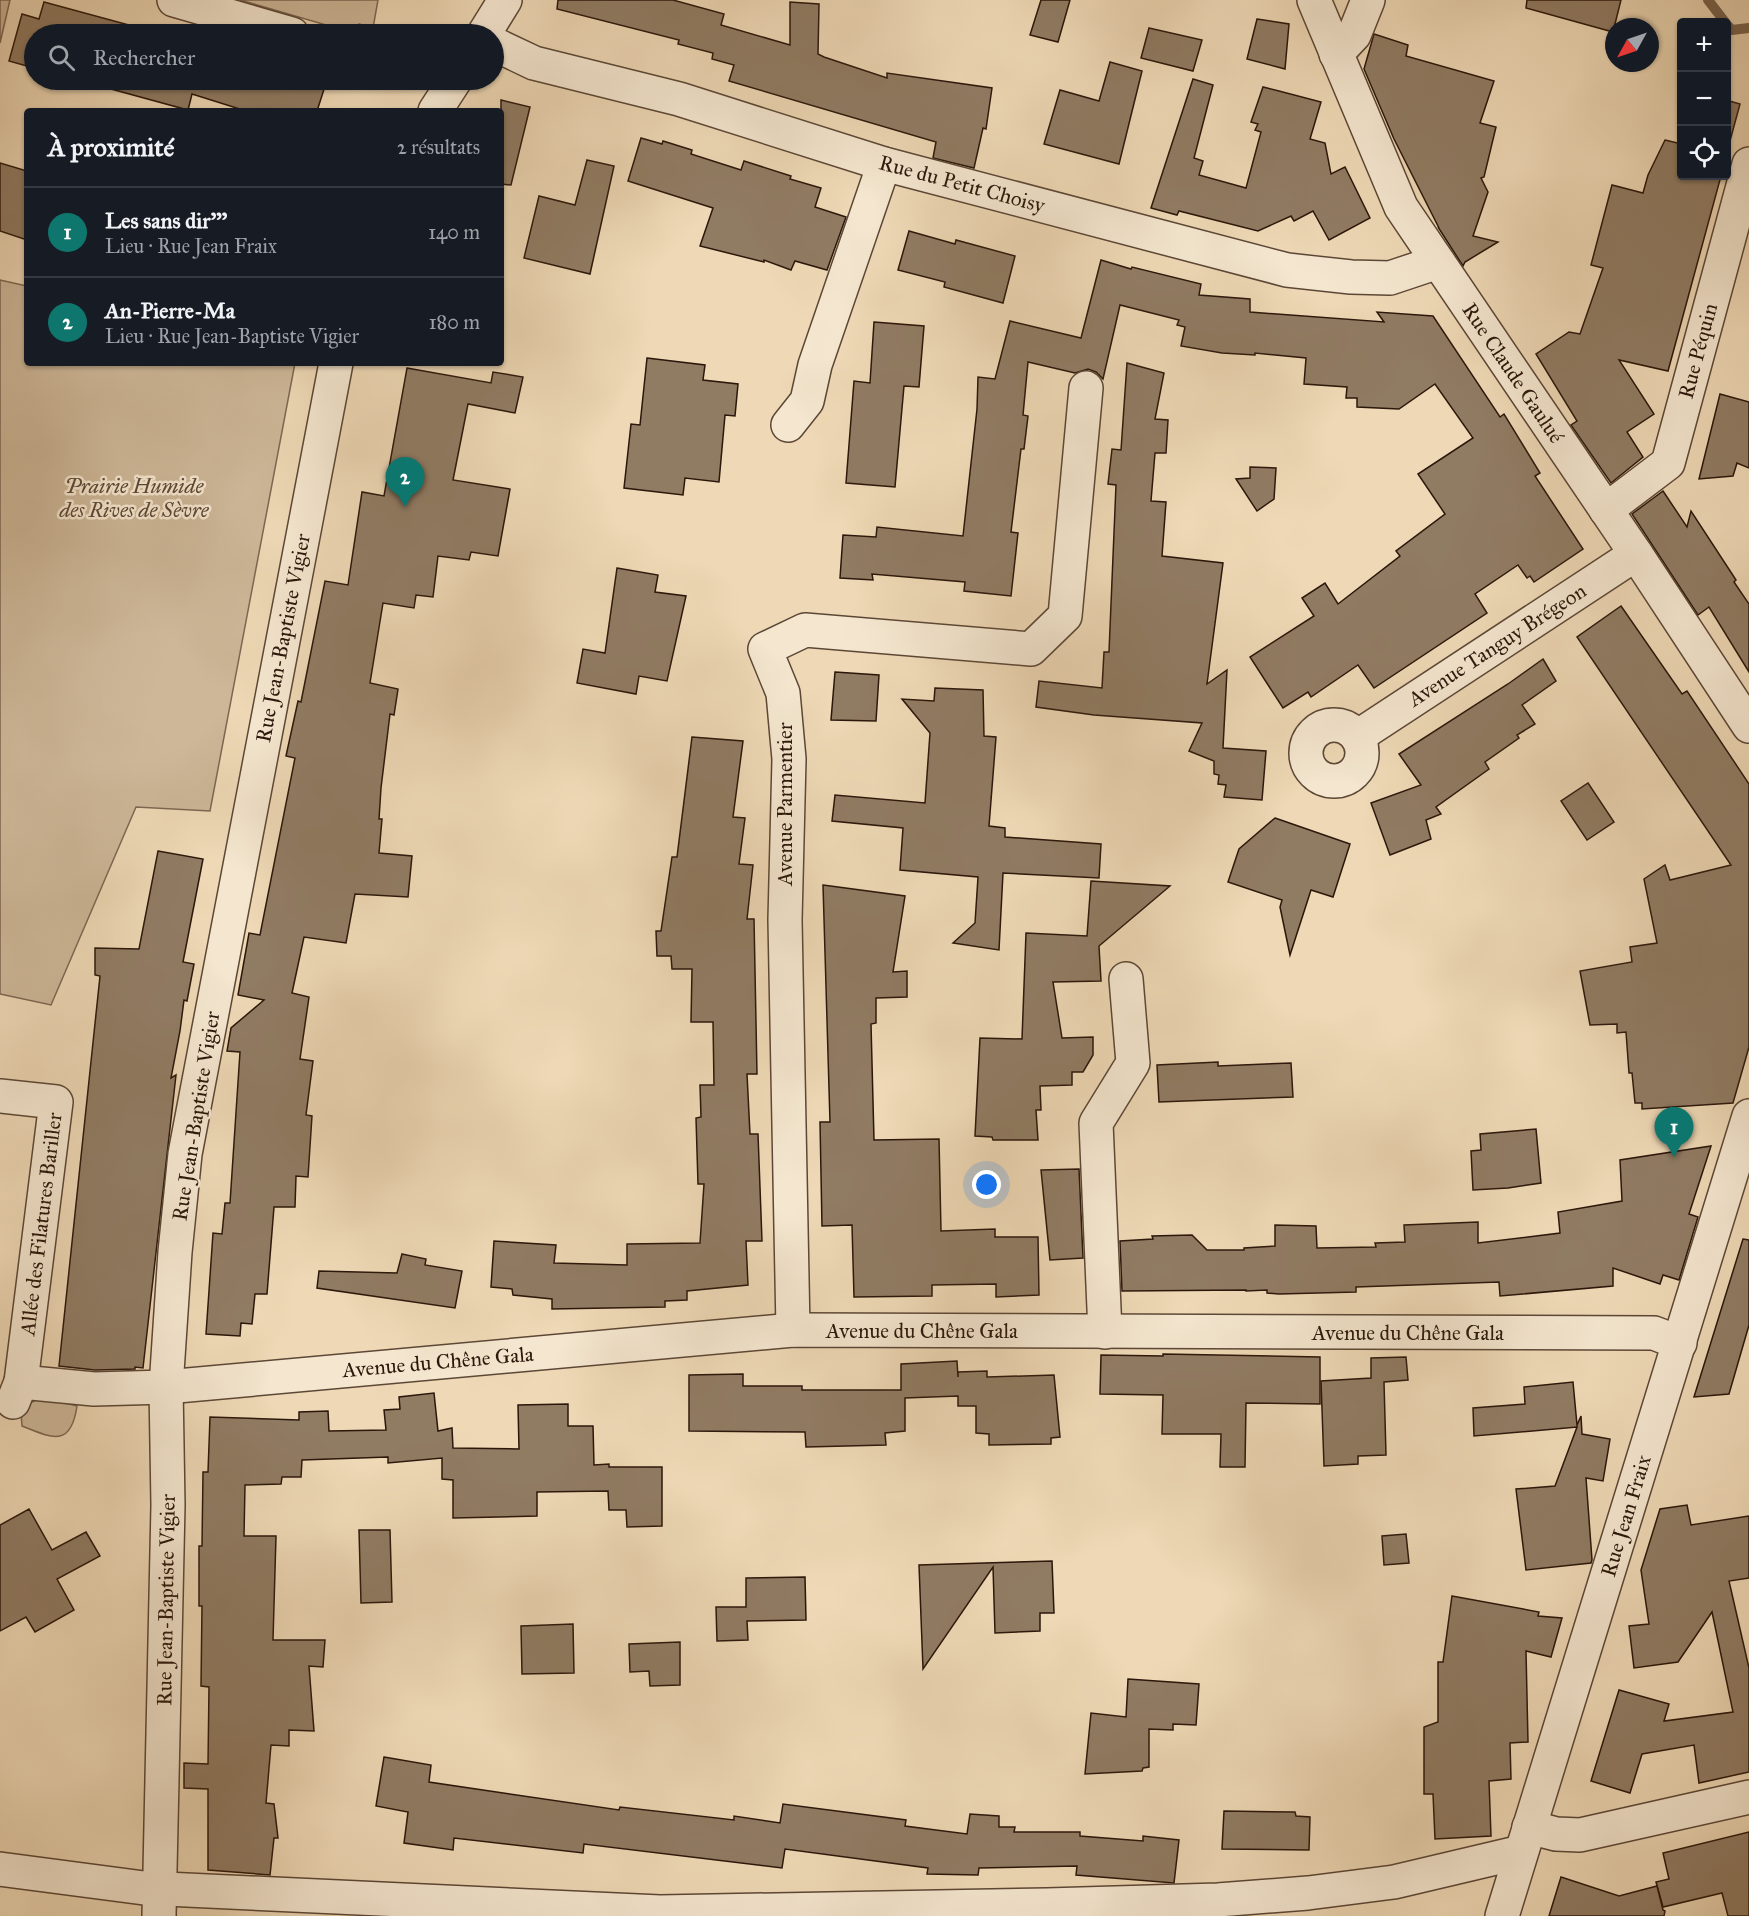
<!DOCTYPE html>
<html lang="fr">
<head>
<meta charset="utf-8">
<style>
  body { margin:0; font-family:"IM FELL Great Primer",serif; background:#20242c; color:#f1f3f6 }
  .controls { position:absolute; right:18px; top:18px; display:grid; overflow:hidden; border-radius:6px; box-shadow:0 2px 4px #0004 }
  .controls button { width:54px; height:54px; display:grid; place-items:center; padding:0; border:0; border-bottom:2px solid #363941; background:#171b24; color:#f1f3f6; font:30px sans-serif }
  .compass { position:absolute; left:1605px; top:18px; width:54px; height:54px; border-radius:50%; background:#171b24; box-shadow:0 2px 4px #0004; rotate:230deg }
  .you { position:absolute; left:987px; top:1185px; width:21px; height:21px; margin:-15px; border:4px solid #fff; border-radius:50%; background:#1a73e8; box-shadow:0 0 0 9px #1a73e833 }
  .badge { display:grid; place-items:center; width:39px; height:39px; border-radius:50%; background:#0f766e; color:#fff; font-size:20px; font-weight:700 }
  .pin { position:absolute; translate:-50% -50px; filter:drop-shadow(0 2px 3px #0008) }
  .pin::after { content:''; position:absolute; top:32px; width:21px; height:18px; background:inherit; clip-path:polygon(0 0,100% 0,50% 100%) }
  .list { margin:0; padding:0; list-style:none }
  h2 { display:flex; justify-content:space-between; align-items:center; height:78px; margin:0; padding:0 24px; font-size:26px }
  h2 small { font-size:20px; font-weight:400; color:#9ea1a6 }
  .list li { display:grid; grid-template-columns:39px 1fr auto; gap:18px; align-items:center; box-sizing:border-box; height:90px; padding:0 24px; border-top:2px solid #363941 }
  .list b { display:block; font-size:22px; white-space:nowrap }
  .list p { margin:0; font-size:20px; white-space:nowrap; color:#9ea1a6 }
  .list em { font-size:20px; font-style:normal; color:#9ea1a6 }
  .icon { flex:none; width:33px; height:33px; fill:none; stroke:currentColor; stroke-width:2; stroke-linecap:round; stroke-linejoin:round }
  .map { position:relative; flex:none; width:1749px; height:1916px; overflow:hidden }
  .search { position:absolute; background:#171b24; box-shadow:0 2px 4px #0004; left:24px; top:24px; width:480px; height:66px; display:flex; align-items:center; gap:15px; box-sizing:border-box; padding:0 21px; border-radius:33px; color:#9ea1a6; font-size:22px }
  .panel { position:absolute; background:#171b24; box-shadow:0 2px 4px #0004; left:24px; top:108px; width:480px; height:258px; border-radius:6px }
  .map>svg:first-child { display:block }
</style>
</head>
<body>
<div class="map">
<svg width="1749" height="1916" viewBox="0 0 1749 1916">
  <rect width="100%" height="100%" fill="#eed8b5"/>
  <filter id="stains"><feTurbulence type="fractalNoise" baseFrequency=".00333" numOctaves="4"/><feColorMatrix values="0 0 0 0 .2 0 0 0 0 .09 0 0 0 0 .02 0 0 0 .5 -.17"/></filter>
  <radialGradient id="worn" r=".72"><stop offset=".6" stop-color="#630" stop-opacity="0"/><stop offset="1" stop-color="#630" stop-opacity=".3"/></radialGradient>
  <g fill="#cdb798" stroke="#7c6752" stroke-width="1.5">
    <polygon points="0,0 10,0 0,43"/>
    <polygon points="240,0 378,0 373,28 359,24 357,34"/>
    <polygon points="0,280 27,286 27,363 295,363 210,811 136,807 51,1005 0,994"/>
    <path d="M42,1397L77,1406C71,1448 52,1438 22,1426L21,1413L30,1403Z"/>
  </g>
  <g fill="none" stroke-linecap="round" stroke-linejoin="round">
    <g stroke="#78634e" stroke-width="10">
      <polyline points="1708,0 1725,22"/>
      <polyline points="1726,24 1732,30 1749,28"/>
    </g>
  </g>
  <g fill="#907b63" stroke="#2b170b" stroke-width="1.5">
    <polygon points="558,0 673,0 724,14 721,25 790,45 790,2 819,4 818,54 824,57 887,78 887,73 992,88 986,129 983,128 974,168 933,158 936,142 729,81 734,65 712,59 713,53 678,44 679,40 557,9"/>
    <polygon points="1041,0 1070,0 1058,42 1030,35"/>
    <polygon points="1527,0 1621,0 1613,32 1526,8"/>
    <polygon points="44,2 162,34 34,34 34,68 9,61 22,14 39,19"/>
    <polygon points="1257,19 1289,24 1285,69 1247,59"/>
    <polygon points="1149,28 1202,40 1193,71 1141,58"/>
    <polygon points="1374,34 1408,45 1406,56 1494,81 1480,123 1496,127 1484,177 1481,178 1488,192 1473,236 1498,242 1465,262 1463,266 1438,227 1439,228 1394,139 1364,69"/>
    <polygon points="1110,62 1142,71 1119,164 1044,144 1060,90 1099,101"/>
    <polygon points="1193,79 1213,85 1194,158 1203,161 1199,175 1246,188 1261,132 1255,130 1258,124 1251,122 1263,87 1279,91 1321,102 1310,139 1325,143 1331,174 1345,167 1370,218 1329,240 1313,211 1294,221 1291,216 1258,231 1179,211 1177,215 1151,208"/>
    <polygon points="78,80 327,80 317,111 246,111 192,94 188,110"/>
    <polygon points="501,100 530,107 511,185 501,184"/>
    <polygon points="1726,100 1740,104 1730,141 1726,139"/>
    <polygon points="641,138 662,144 663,141 692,150 691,154 741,170 744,161 791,176 790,179 821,188 815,207 846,217 827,270 795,261 791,270 764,260 764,262 700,246 713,208 628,181"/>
    <polygon points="1665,140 1682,144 1682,176 1721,176 1668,371 1619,360 1654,414 1627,432 1643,457 1611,483 1571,425 1577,421 1536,354 1569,332 1580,334 1603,268 1591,265 1612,185 1643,193 1648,175"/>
    <polygon points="587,160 614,166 590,274 524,258 539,196 575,205"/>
    <polygon points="0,163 27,171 27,240 0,231"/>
    <polygon points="909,231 955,244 956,240 1015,256 1003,303 944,287 945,282 898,270"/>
    <polygon points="1101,260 1131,269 1132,267 1201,284 1199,295 1250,299 1250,312 1384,322 1377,312 1433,316 1500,417 1504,414 1540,473 1535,476 1583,549 1534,582 1530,576 1527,578 1518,565 1475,594 1487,613 1374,688 1358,665 1311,697 1308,692 1283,708 1250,657 1314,616 1302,598 1325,583 1338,604 1400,556 1396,551 1445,514 1418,474 1473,438 1435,384 1399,409 1357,407 1357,398 1346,398 1347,387 1304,384 1306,358 1255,353 1255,355 1222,353 1181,346 1185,327 1177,325 1179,320 1120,305 1103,379 1096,372 1088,369 1075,373 1028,362 1023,415 1028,416 1024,449 1021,449 1011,532 1018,533 1011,596 964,591 965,582 872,574 873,580 840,578 843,535 876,537 877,527 963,536 977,409 978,377 995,379 1010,321 1081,338"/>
    <polygon points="874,322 924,326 919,387 904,386 895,487 846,483 854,381 870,383"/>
    <polygon points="647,358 705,365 703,380 738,384 735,416 725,415 719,482 685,478 683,495 624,488 631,424 640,425"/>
    <polygon points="1127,363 1164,373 1155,419 1168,420 1166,453 1155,453 1151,501 1166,502 1162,556 1223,563 1207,684 1227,670 1223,748 1266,751 1262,800 1224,797 1226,785 1218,784 1219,775 1214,774 1214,761 1189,751 1202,723 1094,715 1036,707 1039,681 1102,688 1104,652 1109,652 1116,485 1108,484 1112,449 1121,450"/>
    <polygon points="407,368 491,383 493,372 523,377 515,413 468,404 453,480 510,489 498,556 471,552 469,560 438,556 433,597 416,595 414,608 383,603 370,683 398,689 394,715 390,714 381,788 379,819 382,819 379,853 412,856 408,897 355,894 346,943 304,937 292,993 309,997 300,1059 313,1061 306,1115 312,1116 308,1177 296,1176 295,1207 274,1207 267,1294 255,1294 252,1324 241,1323 240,1336 206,1334 213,1233 222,1234 225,1203 230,1203 240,1052 227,1051 231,1028 264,1000 238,995 249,933 260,935 295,758 286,756 298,701 301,702 325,581 348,585 362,492 384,496"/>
    <polygon points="1720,394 1749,402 1749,468 1737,463 1733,476 1699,479"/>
    <polygon points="1250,467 1276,468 1274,499 1257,511 1236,479 1250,478"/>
    <polygon points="1663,491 1687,527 1691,511 1736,580 1734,582 1749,604 1749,672 1709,607 1698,615 1632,514"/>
    <polygon points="617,568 658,575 655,592 686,596 667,681 639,676 636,694 577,683 583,649 605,653"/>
    <polygon points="1621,606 1682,694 1687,691 1749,784 1749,1047 1733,1103 1642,1109 1642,1103 1635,1103 1632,1073 1629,1073 1626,1032 1617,1033 1617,1024 1590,1025 1580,971 1632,962 1630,947 1657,943 1644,879 1665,865 1670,880 1731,865 1577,637"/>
    <polygon points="1543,659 1556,681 1522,705 1535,724 1517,735 1519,738 1485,762 1489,769 1436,807 1441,814 1426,820 1431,839 1390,855 1371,803 1421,785 1399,754 1508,684"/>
    <polygon points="835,672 879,675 876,721 831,720"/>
    <polygon points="935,688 983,690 984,736 996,737 989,826 1005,828 1005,837 1101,844 1099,878 1003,873 999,950 953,943 975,923 978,877 900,870 903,828 832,821 835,795 925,803 930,733 902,699 934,701"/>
    <polygon points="692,737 743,741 733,817 745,818 739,864 753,865 747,919 754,919 757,1074 747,1074 750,1134 758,1134 762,1241 746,1241 748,1285 687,1291 687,1300 665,1301 665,1307 552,1309 552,1299 513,1295 512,1289 491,1287 494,1241 556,1245 554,1263 627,1265 627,1244 700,1243 704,1184 698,1184 696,1118 701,1117 700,1085 714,1085 713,1022 691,1022 692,969 672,969 671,956 657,956 656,931 661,931 672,857 677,857"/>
    <polygon points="1588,783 1614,822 1587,840 1561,801"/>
    <polygon points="1275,818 1350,844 1333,897 1311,890 1290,955 1280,907 1282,900 1228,882 1239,849"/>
    <polygon points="158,851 203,859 183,962 194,964 187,1001 184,1000 180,1031 171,1078 176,1075 143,1368 135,1367 135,1369 95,1370 59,1366 100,976 95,975 95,948 139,949"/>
    <polygon points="1091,881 1170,886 1099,946 1101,981 1053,982 1062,1038 1093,1037 1093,1055 1083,1072 1072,1072 1072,1085 1040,1086 1041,1110 1036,1110 1038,1140 993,1140 992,1137 975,1136 980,1038 1022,1039 1026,933 1087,936"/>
    <polygon points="823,885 905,896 893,972 907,971 907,997 876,998 876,1023 871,1024 874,1140 939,1139 941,1231 995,1229 995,1237 1038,1237 1039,1295 996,1297 996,1284 932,1285 932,1296 854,1297 852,1225 822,1226 820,1122 830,1122"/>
    <polygon points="1218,1062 1218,1066 1291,1063 1293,1097 1159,1102 1157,1065"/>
    <polygon points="1536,1129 1541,1183 1508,1188 1473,1190 1471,1151 1481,1150 1480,1134"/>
    <polygon points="1711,1146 1689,1214 1698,1217 1679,1280 1663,1275 1660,1284 1613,1268 1613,1286 1500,1296 1499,1282 1356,1287 1356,1292 1279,1294 1267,1293 1267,1290 1246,1291 1246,1290 1122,1291 1120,1241 1153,1239 1152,1236 1192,1235 1207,1250 1244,1250 1244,1248 1275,1246 1275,1225 1316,1226 1317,1248 1376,1247 1375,1243 1405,1242 1404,1225 1478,1222 1478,1243 1560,1233 1558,1212 1622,1201 1620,1160"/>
    <polygon points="1079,1169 1083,1258 1050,1260 1041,1170"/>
    <polygon points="1743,1239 1749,1240 1749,1325 1729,1394 1694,1397"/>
    <polygon points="402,1254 426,1259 425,1265 462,1271 455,1308 317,1288 319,1271 397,1273"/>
    <polygon points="1163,1354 1320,1357 1320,1404 1246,1403 1245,1467 1220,1467 1221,1434 1162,1434 1163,1395 1100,1394 1101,1355 1163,1356"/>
    <polygon points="1406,1357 1408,1380 1384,1382 1386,1455 1358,1456 1358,1464 1324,1466 1321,1381 1371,1378 1371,1358"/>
    <polygon points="957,1361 958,1377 958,1372 987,1371 987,1377 1054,1375 1060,1437 1051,1438 1051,1444 989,1445 989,1434 976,1433 976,1406 958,1406 958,1396 905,1398 905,1431 885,1433 886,1445 806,1447 805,1432 689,1431 689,1375 743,1374 743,1386 802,1386 802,1390 901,1390 901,1364"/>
    <polygon points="1573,1382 1577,1425 1581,1416 1582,1434 1610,1439 1603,1481 1586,1478 1592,1560 1591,1563 1526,1570 1516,1489 1555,1486 1577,1427 1474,1436 1473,1408 1525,1404 1524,1387"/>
    <polygon points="434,1393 438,1431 452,1428 453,1448 519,1449 518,1405 568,1404 568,1426 593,1426 594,1465 609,1464 609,1467 662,1467 662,1526 627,1527 626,1510 609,1510 608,1491 537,1492 537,1516 453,1518 453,1480 442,1479 442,1458 388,1463 388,1457 302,1460 301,1477 282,1477 281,1484 245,1485 244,1536 276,1536 273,1640 325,1640 323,1667 309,1666 314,1731 289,1730 289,1746 271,1745 266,1803 274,1804 278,1838 274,1838 270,1875 208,1870 208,1789 184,1788 184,1763 208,1764 209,1687 201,1686 202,1606 199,1606 199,1546 202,1546 203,1472 208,1472 210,1417 299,1420 299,1412 328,1411 329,1431 386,1430 384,1410 400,1409 399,1397"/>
    <polygon points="1687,1505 1691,1525 1749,1516 1749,1578 1729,1581 1749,1668 1749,1772 1699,1783 1694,1745 1642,1754 1630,1793 1591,1781 1619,1690 1669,1704 1664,1721 1733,1712 1712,1612 1678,1662 1634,1668 1629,1626 1649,1624 1641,1570 1660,1509"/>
    <polygon points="29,1509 52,1550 86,1532 100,1556 57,1579 74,1610 35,1632 26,1617 0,1631 0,1525"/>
    <polygon points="359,1530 390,1530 392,1602 361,1603"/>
    <polygon points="1406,1534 1409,1563 1384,1565 1382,1536"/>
    <polygon points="1052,1561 1054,1613 1040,1613 1040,1631 995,1633 993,1567 923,1669 919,1565"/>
    <polygon points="805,1577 806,1620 747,1621 748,1640 717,1641 716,1607 746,1607 746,1578"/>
    <polygon points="1452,1596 1539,1612 1538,1616 1562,1618 1551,1657 1526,1651 1528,1742 1510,1743 1511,1779 1489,1781 1491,1836 1435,1839 1433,1794 1424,1794 1424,1727 1438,1722 1438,1662 1443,1662"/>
    <polygon points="573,1624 574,1673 522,1674 521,1626"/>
    <polygon points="680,1642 680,1685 650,1686 649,1671 630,1672 629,1644"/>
    <polygon points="1128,1679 1199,1684 1196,1725 1173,1724 1173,1730 1149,1729 1149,1767 1143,1768 1142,1771 1085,1774 1091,1713 1126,1717"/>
    <polygon points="384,1757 431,1765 429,1782 619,1810 620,1807 734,1820 734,1816 780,1823 783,1804 906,1820 905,1826 967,1834 970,1814 999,1816 999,1827 1015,1827 1014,1832 1080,1832 1080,1836 1143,1841 1143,1836 1179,1840 1174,1883 1076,1875 1077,1866 979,1868 978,1875 927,1874 928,1868 785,1849 782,1868 584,1844 583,1853 454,1838 453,1850 404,1843 408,1812 376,1806"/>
    <polygon points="1224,1811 1295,1812 1296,1816 1310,1817 1309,1850 1222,1849"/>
    <polygon points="1749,1832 1749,1916 1728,1916 1722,1893 1663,1907 1656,1882 1669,1879 1663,1853"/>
    <polygon points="1561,1877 1619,1896 1657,1886 1663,1910 1665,1911 1664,1916 1549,1916"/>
  </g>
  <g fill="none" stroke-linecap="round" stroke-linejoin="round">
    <g stroke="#5c4736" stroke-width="36">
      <g id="minor">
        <polyline points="174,0 292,34"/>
        <polyline points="1314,0 1401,207 1636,554 1749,726"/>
        <polyline points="484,34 505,0"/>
        <polyline points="494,44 534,63 679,99 884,164 1287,270 1351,277 1390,278 1438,262"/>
        <polyline points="1336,54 1354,35 1368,0"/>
        <polyline points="435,111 455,80"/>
        <polyline points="788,425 807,401 815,365 884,164"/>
        <polyline points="1606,510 1668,463 1749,164"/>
        <circle cx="1334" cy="753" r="28"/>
        <polyline points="1357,737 1636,554"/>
        <polyline points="0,1096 56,1102 21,1382"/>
        <polyline points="793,1330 785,920 789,759 783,693 765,649 805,630 1031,649 1065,616 1086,388"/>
        <polyline points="1105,1332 1096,1123 1133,1063 1126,979"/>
        <polyline points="13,1402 21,1382 94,1389 166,1387 793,1330 1654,1333 1680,1343"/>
        <polyline points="1529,1827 1556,1834 1580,1835 1749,1797"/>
        <polyline points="0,1869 144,1888 660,1912 1047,1905 1218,1900 1308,1893 1394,1882 1521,1852"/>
        <polyline points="159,1916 168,1505 166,1387 175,1252 185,1154 336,363"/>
      </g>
    </g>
    <g stroke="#5c4736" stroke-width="36">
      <polyline id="tertiary" points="1502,1916 1749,1116"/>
    </g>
    <use href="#minor" stroke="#f4e6cf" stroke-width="33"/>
    <use href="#tertiary" stroke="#f4e6cf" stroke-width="33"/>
  </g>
  <g text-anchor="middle" stroke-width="5" stroke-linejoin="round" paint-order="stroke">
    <g font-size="21" fill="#2b170b" stroke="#f4e6cf">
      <text transform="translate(962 184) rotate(15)" y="7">Rue du Petit Choisy</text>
      <text transform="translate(1698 351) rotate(-75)" y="7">Rue Péquin</text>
      <text transform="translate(1513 373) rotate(56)" y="7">Rue Claude Gaulué</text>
      <text transform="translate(283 638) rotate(-79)" y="7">Rue Jean-Baptiste Vigier</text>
      <text transform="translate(1497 645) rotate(-33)" y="7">Avenue Tanguy Brégeon</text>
      <text transform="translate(785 804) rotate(-90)" y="7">Avenue Parmentier</text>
      <text transform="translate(196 1116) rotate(-81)" y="7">Rue Jean-Baptiste Vigier</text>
      <text transform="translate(41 1224) rotate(-83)" y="7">Allée des Filatures Bariller</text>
      <text x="922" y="1338">Avenue du Chêne Gala</text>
      <text x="1408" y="1340">Avenue du Chêne Gala</text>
      <text transform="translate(438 1362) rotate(-5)" y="7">Avenue du Chêne Gala</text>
      <text transform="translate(1626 1516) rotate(-73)" y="7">Rue Jean Fraix</text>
      <text transform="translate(166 1600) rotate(-89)" y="7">Rue Jean-Baptiste Vigier</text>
    </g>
    <g font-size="21" font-style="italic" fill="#5c4735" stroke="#f4e6cf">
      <text x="134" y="493">Prairie Humide<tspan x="134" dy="24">des Rives de Sèvre</tspan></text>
    </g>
  </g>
  <rect width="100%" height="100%" filter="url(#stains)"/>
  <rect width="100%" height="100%" fill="url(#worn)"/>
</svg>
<div class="controls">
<button>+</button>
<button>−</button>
<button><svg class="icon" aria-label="locate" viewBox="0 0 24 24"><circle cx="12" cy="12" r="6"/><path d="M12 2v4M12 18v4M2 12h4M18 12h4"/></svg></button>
</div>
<svg class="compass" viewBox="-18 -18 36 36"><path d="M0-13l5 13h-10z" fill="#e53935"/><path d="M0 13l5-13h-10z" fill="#9ea1a6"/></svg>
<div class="you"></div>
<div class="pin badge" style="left:1674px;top:1157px">1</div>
<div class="pin badge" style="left:405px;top:507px">2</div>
<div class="search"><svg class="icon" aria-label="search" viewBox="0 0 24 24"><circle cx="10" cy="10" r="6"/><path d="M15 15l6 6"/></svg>Rechercher</div>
<section class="panel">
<h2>À proximité<small>2 résultats</small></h2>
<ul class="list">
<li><span class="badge">1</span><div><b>Les sans dir'''</b><p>Lieu · Rue Jean Fraix</p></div><em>140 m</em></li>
<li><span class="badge">2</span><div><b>An-Pierre-Ma</b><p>Lieu · Rue Jean-Baptiste Vigier</p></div><em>180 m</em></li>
</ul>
</section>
</div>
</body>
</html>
